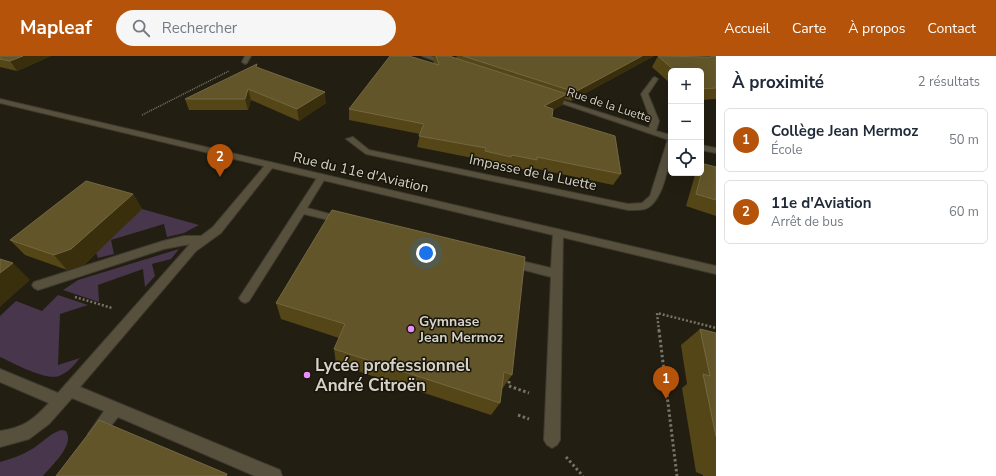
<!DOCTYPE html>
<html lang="fr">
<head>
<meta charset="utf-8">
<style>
  body { margin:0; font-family:"Nunito Sans",sans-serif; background:#f6f6f7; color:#1f2937 }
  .controls { position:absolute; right:12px; top:12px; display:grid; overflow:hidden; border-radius:6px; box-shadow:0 4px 16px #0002 }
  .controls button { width:36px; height:36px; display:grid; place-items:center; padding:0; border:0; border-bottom:1px solid #e0e1e3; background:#fff; color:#1f2937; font:20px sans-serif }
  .you { position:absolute; left:426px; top:197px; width:14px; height:14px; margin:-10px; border:3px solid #fff; border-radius:50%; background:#1a73e8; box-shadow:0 0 0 6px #1a73e833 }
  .badge { display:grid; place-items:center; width:26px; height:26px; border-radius:50%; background:#b45309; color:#fff; font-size:13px; font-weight:700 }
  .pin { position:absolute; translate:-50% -33px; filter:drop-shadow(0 1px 2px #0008) }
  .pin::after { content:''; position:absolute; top:21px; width:14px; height:12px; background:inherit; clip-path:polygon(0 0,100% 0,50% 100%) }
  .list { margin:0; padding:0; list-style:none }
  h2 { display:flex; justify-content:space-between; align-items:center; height:52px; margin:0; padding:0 16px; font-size:17px }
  h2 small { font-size:13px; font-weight:400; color:#747a83 }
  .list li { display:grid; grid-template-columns:26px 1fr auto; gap:12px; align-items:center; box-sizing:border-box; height:64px; margin:0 8px 8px; padding:0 8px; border:1px solid #e0e1e3; border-radius:6px }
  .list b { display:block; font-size:15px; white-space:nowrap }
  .list p { margin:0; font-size:13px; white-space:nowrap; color:#747a83 }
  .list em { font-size:13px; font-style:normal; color:#747a83 }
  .icon { flex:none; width:22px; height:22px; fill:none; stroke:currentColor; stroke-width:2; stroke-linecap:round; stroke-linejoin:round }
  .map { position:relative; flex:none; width:716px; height:420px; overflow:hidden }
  header { display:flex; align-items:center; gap:24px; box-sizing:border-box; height:56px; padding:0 20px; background:#b45309; color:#fff }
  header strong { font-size:19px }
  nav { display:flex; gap:22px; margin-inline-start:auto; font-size:14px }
  .search { width:280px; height:36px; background:#f6f6f7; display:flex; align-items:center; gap:10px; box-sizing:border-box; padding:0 14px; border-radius:22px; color:#747a83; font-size:15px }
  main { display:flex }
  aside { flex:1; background:#fff }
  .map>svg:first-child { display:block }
</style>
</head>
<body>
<header>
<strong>Mapleaf</strong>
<div class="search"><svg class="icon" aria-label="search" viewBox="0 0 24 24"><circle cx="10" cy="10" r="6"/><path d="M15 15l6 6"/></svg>Rechercher</div>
<nav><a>Accueil</a><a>Carte</a><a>À propos</a><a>Contact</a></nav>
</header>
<main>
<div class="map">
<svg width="716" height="420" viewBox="0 0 716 420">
  <rect width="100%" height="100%" fill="#221e12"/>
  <g fill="#48364c">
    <polygon points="142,153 199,169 184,177 167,181 164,168 111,184 114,198 98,202 96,197"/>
    <polygon points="179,193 171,203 152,208 155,220 145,231 143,213 98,229 99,246 63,234 78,224"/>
    <path d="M58,239L88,249L60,258L58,309L80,302C74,309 69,316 59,320C46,325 13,307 0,301V260L16,245L42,255Z"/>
    <path d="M61,374L66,375C75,389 52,409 43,420H0V406C11,403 22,399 32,393C42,387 49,378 61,374Z"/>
  </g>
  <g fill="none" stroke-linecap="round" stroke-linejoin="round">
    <g stroke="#3f3b30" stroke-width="2">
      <g id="service">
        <path d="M270,106L273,107V111L221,177L196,195L80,331L280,414L282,420H255L118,361L100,383L95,385L90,383L88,378L104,355L72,342L49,368L29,383L0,391V375C24,371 32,365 49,347L0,326V313L58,337L190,188L164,193L38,234L34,232L32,229L34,226L163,185L184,180H201L213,171L267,107Z"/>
        <polygon points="322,118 326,121 307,152 345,162 346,164 345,166 341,167 304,158 249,245 245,247 241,245 239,242 241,239 319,119"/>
        <polygon points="558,173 563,177 560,384 557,389 552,392 547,389 544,384 551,221 509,210 504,206 509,202 551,212 553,177"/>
      </g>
    </g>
    <g stroke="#3f3b30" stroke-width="2">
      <g id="minor">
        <polygon points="245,0 251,0 247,7 245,8 242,6"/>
        <polygon points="422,0 431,0 451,8 446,9"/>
        <path d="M655,21L658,23L648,38L659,65L656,75L671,79C671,99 666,139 649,151C644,155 634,154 628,154L366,98L346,83L353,81L369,94L628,148L642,147L650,140L667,86L669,84L546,42L552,41L649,72L651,65L641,38L653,22Z"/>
        <polygon points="701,89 716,92 716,97 701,94"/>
      </g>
    </g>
    <g stroke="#3f3b30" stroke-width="2">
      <polygon id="tertiary" points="0,43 716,210 716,218 0,47"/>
    </g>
    <polyline stroke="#777369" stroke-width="1.5" stroke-dasharray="1 1" stroke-linecap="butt" points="142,59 229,15"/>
    <g stroke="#777369" stroke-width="2.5" stroke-dasharray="2 2" stroke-linecap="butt">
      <polyline points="75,241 112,252"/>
      <polyline points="659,275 657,257 716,272"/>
    </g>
    <g stroke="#777369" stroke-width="3" stroke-dasharray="2.5 2.5" stroke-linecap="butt">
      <polyline points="659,274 677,420"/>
      <polyline points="509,325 509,330 529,337"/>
      <polyline points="518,359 529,363"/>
      <polyline points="566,401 583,420"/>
    </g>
    <use href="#service" fill="#56503d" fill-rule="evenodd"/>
    <use href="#minor" fill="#56503d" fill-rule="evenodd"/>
    <use href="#tertiary" fill="#56503d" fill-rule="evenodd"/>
  </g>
  <g fill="#544617">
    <polygon points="0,0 51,0 17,15 0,11"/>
    <polygon points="434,0 453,0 451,1 456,2 457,0 654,0 571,45 565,43 562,49 553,54 552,61 621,118 613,129 533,112 532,115 508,110 507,112 482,107 483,104 417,91 420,78 349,64 349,53 434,7 433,5"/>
    <polygon points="658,0 711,1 716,0 716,43 701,44 701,15 671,15 671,28 652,11"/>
    <polygon points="258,11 326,47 299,65 251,44 248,54 189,54 185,43"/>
    <polygon points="704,108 716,111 716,160 686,150 695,119 697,117 701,117 701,112"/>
    <polygon points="133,138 142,153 84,209 67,214 25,199 10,184"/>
    <polygon points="276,247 512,319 502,333 500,347 491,359 336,308 334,293 339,282 281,263"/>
    <polygon points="700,273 716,277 716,420 703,420 703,419 696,416 682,332 687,328 681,289"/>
  </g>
  <g fill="#3a2f0d">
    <polygon points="23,0 51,0 17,15 10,5"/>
    <polygon points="642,0 654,0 571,45 575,36"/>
    <polygon points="248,33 251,44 248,54 245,43"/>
    <polygon points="325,36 326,47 299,65 297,53"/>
    <polygon points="567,38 562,49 540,61 544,50"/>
    <polygon points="133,138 142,153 84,209 67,214 54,199"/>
    <polygon points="13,207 30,224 0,251 0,217"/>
  </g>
  <g fill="#62552a" stroke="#746843">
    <polygon points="0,0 23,0 10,5 0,3"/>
    <polygon points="390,0 409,0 439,9 436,0 449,0 567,38 544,50 553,53 552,61 615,80 621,118 537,101 537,104 512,99 511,101 485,95 486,92 419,80 424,68 349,53"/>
    <polygon points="463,0 642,0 575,36"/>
    <polygon points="658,0 711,1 711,0 716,0 716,32 701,33 701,15 675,15"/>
    <polygon points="257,8 256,11 325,36 297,53 248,33 245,43 185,43"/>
    <polygon points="704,108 716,111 716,144 696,138"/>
    <polygon points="86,125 133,138 71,193 54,199 10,184"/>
    <polygon points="332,154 525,201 512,319 504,316 500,347 334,293 345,268 276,247"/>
    <polygon points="0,203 13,207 0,217"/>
    <polygon points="700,273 716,277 716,380 703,318 710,320"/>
    <polygon points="99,364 227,418 226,420 56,420"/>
  </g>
  <g fill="#e98efe" stroke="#191509" stroke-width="1.5">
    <circle cx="411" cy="273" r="4"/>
    <circle cx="307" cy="319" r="4"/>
  </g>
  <g text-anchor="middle" stroke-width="3" stroke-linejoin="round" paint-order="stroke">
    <g font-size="12" fill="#d5d2cb" stroke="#191509">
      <text transform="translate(609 49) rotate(18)" y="4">Rue de la Luette</text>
    </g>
    <g font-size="14" fill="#d5d2cb" stroke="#191509">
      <text transform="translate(361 116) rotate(13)" y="5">Rue du 11e d'Aviation</text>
      <text transform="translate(533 116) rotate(12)" y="5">Impasse de la Luette</text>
    </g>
    <g font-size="14" font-weight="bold" fill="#d5d2cb" stroke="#191509" text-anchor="start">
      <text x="419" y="270">Gymnase<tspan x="419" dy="16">Jean Mermoz</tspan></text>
    </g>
    <g font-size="17" font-weight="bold" fill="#d5d2cb" stroke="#191509" text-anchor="start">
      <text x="315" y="315">Lycée professionnel<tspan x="315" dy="20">André Citroën</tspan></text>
    </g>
  </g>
</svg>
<div class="controls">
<button>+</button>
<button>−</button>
<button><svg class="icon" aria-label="locate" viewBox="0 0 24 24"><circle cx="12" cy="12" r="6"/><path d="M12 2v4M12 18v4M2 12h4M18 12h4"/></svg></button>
</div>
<div class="you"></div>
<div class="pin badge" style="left:666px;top:343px">1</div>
<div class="pin badge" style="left:220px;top:121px">2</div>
</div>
<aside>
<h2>À proximité<small>2 résultats</small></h2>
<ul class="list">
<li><span class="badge">1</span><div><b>Collège Jean Mermoz</b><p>École</p></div><em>50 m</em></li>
<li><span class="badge">2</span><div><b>11e d'Aviation</b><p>Arrêt de bus</p></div><em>60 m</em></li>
</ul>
</aside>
</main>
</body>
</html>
